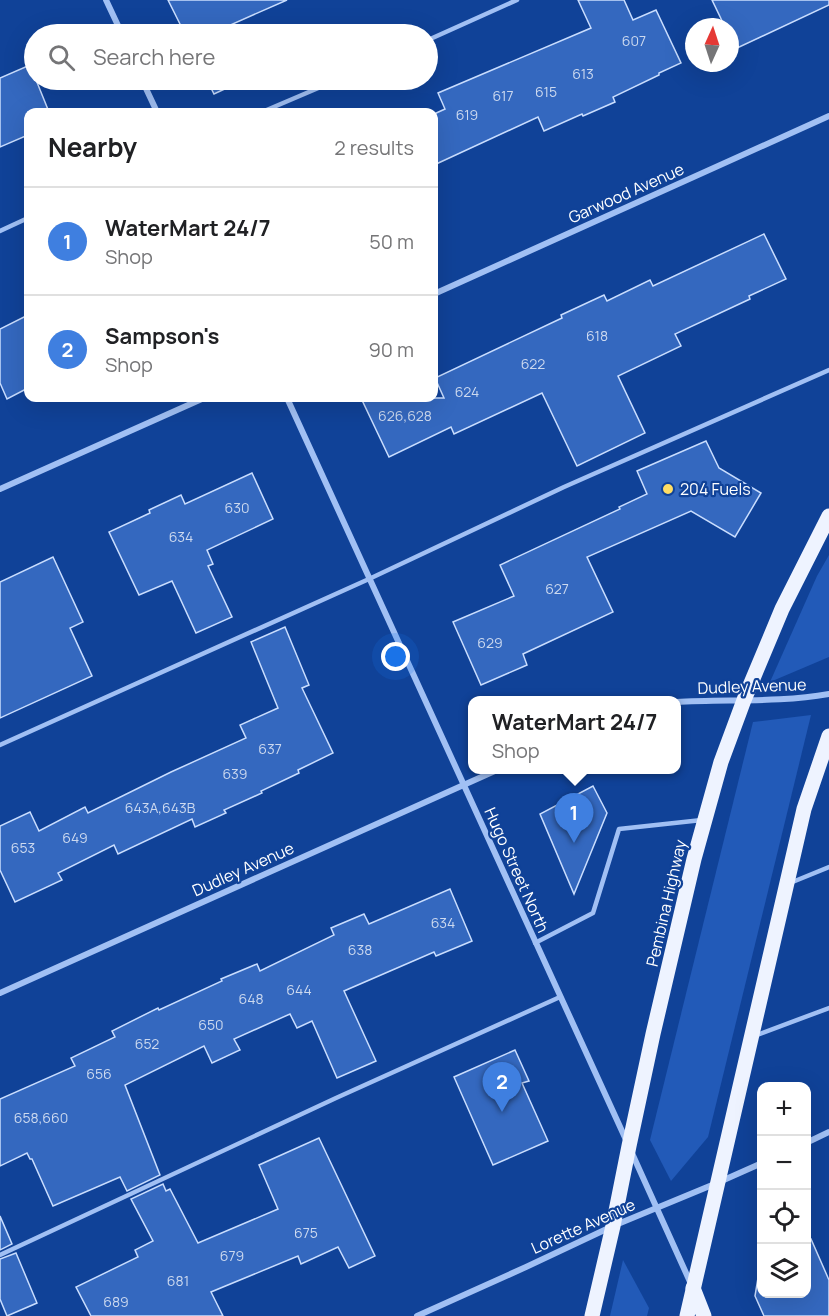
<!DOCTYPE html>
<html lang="en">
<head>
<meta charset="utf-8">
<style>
  body { margin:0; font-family:Manrope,sans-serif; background:#f6f6f6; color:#202124 }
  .controls { position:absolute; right:18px; bottom:18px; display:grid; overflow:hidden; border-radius:12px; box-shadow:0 6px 24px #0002 }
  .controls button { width:54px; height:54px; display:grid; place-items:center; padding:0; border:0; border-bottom:2px solid #e0e0e0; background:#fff; color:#202124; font:30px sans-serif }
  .compass { position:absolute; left:685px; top:18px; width:54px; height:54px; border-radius:50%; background:#fff; box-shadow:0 6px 24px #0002; rotate:3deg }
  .you { position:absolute; left:396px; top:657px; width:21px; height:21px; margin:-15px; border:4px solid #fff; border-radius:50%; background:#1a73e8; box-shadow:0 0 0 9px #1a73e833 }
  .badge { display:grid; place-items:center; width:39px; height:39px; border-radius:50%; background:#7c3aed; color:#fff; font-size:20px; font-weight:700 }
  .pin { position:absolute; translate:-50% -50px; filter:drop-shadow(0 2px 3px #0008) }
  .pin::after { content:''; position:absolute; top:32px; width:21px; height:18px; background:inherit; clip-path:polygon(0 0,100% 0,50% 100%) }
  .popup { position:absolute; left:468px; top:696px; width:213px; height:78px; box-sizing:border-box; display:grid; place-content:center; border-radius:12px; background:#fff; filter:drop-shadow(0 2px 4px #0005); font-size:20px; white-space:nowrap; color:#757577 }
  .popup b { font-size:22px; color:#202124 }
  .popup::after { content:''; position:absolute; left:50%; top:100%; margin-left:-12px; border:12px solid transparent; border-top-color:#fff }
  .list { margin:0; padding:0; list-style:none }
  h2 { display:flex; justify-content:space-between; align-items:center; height:78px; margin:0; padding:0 24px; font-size:26px }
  h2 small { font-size:20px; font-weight:400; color:#757577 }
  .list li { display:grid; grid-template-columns:39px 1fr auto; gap:18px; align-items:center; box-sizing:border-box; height:108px; padding:0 24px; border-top:2px solid #e0e0e0 }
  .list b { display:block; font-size:22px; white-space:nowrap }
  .list p { margin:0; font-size:20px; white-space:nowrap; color:#757577 }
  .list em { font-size:20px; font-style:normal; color:#757577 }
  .icon { flex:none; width:33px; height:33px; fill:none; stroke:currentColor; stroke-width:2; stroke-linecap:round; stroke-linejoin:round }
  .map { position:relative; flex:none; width:829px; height:1316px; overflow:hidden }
  .search { position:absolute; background:#fff; box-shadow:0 6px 24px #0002; left:24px; top:24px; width:414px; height:66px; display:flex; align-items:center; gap:15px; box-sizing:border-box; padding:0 21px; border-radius:33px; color:#757577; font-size:22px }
  .panel { position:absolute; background:#fff; box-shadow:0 6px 24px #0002; left:24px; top:108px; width:414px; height:294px; border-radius:12px }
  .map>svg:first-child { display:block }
</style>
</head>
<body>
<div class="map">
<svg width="829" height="1316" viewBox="0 0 829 1316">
  <rect width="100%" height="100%" fill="#104298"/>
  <g fill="#225ab8">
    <polygon points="829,555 829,657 770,682 817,576"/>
    <polygon points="811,715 708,1137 671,1181 650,1140 753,722"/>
    <polygon points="623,1260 649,1308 647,1316 610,1316"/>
  </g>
  <g fill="#3468bf" stroke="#c9ddfe" stroke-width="1.5">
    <polygon points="168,0 287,0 228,26 233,34 185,34"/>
    <polygon points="578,0 624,0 633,20 656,10 681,63 659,73 659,75 613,97 615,102 583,116 582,114 544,131 538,117 434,165 434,114 445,109 438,93 591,28"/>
    <polygon points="712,0 829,0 829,5 735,49 730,38 730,27 725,27"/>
    <polygon points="30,65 49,112 28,112 28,135 0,147 0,78"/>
    <polygon points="207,80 244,80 214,94"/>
    <polygon points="764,234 786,279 749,296 750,299 675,334 681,346 618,376 645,433 577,466 542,393 454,434 451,427 389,457 361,398 444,398 435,378 562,318 561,315 604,295 607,301 650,280 653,286"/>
    <polygon points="28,315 28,388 7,399 0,383 0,329"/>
    <polygon points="706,441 719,468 761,493 735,537 691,511 587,557 613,612 523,654 527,665 481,685 453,622 514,596 500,565 620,509 619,507 647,494 637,471"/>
    <polygon points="252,473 273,519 207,550 213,564 208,566 232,617 196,633 172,581 139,595 109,532 150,513 149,510 181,495 185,504"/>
    <polygon points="53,557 83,622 70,628 92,676 0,718 0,582"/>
    <polygon points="285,627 309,685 302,688 333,753 298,770 299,773 261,791 262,793 224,810 226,813 195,827 192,819 118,854 114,845 58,873 62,880 15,902 0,870 0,826 30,812 39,831 85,807 88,813 171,772 246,738 240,725 278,708 251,642"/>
    <polygon points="593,786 607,813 574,894 540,814"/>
    <polygon points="450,889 472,941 436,956 434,952 344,991 376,1061 337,1078 312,1021 297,1028 290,1014 234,1039 240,1050 212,1063 204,1046 125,1085 160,1175 127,1191 120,1177 53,1206 32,1159 30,1159 27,1153 0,1166 0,1099 75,1066 71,1058 115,1037 112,1031 158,1008 159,1010 222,981 221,979 257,964 260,971 334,935 331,928 364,914 369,924"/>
    <polygon points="515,1050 529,1081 522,1083 548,1141 493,1165 454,1077"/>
    <polygon points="319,1138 375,1256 349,1268 338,1247 301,1264 298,1256 211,1292 223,1316 91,1316 76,1287 138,1257 135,1250 153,1241 131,1199 163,1184 166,1191 170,1189 198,1243 278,1209 259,1165"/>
    <polygon points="0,1216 12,1244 0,1250"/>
    <polygon points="811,1239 829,1280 829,1316 764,1316 755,1296 761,1260 762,1293 807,1293 807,1241"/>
    <polygon points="16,1253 37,1303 7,1316 0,1299 0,1259"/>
  </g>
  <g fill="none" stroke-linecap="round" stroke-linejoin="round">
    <g stroke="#a1c0f4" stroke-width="4.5">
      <polyline points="428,40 517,0"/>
      <polyline points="262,112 337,80"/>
      <polyline points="0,231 28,218"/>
      <polyline points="0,745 369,579 564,487 829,370"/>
      <polyline points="790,883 829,867"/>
      <polyline points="535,943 593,913 619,829 702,820"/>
      <polyline points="757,1035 829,1008"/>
      <polyline points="0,1255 336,1098 560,997"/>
    </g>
    <g stroke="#a1c0f4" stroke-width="6">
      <polyline points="106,0 122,34"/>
      <polyline points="142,80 157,112"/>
      <polyline points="434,294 829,116"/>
      <polyline points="287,398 627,1142"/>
      <polyline points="0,489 204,398"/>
      <path d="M676,702C727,699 779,703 829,694"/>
      <polyline points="0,993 497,770"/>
      <polyline points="806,1143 829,1132"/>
      <polyline points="631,1151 691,1284"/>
      <polyline points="417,1316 526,1267 613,1226 717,1183 762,1163"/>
    </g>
    <g stroke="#eef3ff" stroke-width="15">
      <polyline points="693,1288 704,1316"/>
      <polyline points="592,1316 613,1226 629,1146 653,1034 694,859 721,762 744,700 782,609 829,516"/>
      <polyline points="687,1316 804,809 829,736"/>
    </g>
  </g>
  <circle fill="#ffdd64" stroke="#104298" stroke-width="2" cx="668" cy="489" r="6"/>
  <g text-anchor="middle" stroke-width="4.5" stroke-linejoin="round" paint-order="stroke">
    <g font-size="14" fill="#ccd9ef">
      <text x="634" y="46">607</text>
      <text x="583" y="79">613</text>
      <text x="546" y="97">615</text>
      <text x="503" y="101">617</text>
      <text x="467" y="120">619</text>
      <text x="597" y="341">618</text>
      <text x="533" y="369">622</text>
      <text x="467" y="397">624</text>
      <text x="405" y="421">626,628</text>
      <text x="237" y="513">630</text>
      <text x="181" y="542">634</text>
      <text x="557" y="594">627</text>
      <text x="490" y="648">629</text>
      <text x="270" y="754">637</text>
      <text x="235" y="779">639</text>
      <text x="160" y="813">643A,643B</text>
      <text x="75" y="843">649</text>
      <text x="23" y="853">653</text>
      <text x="443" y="928">634</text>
      <text x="360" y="955">638</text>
      <text x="299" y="995">644</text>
      <text x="251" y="1004">648</text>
      <text x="211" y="1030">650</text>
      <text x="147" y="1049">652</text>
      <text x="99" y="1079">656</text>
      <text x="41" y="1123">658,660</text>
      <text x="306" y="1238">675</text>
      <text x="232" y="1261">679</text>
      <text x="178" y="1286">681</text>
      <text x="116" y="1307">689</text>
    </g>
    <g font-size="16" fill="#fff" stroke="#104298">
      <text transform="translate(626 193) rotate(-24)" y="6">Garwood Avenue</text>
      <text transform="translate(752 686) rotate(-2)" y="6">Dudley Avenue</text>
      <text transform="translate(243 869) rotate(-24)" y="6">Dudley Avenue</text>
      <text transform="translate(517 870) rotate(66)" y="6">Hugo Street North</text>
      <text transform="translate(666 903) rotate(-77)" y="6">Pembina Highway</text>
      <text transform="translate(583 1226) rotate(-24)" y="6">Lorette Avenue</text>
    </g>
    <g font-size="16" fill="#fff" stroke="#104298" text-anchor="start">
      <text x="680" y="495">204 Fuels</text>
    </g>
  </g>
</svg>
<div class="controls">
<button>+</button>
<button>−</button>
<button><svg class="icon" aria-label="locate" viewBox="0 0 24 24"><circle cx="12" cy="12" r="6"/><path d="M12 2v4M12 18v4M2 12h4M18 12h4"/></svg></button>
<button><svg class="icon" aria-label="layers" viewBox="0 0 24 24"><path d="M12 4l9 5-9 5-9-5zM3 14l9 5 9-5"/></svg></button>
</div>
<svg class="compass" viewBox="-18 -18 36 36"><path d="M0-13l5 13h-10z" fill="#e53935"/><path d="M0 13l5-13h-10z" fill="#757577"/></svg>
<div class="you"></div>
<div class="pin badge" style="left:574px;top:843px;background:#3f7fe0">1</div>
<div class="popup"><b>WaterMart 24/7</b>Shop</div>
<div class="pin badge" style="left:502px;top:1112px;background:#3f7fe0">2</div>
<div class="search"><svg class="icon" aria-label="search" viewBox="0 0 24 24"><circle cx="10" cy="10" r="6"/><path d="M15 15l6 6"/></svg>Search here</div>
<section class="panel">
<h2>Nearby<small>2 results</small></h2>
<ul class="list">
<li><span class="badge" style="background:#3f7fe0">1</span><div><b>WaterMart 24/7</b><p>Shop</p></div><em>50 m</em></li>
<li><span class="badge" style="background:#3f7fe0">2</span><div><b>Sampson's</b><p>Shop</p></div><em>90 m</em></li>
</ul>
</section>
</div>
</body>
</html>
